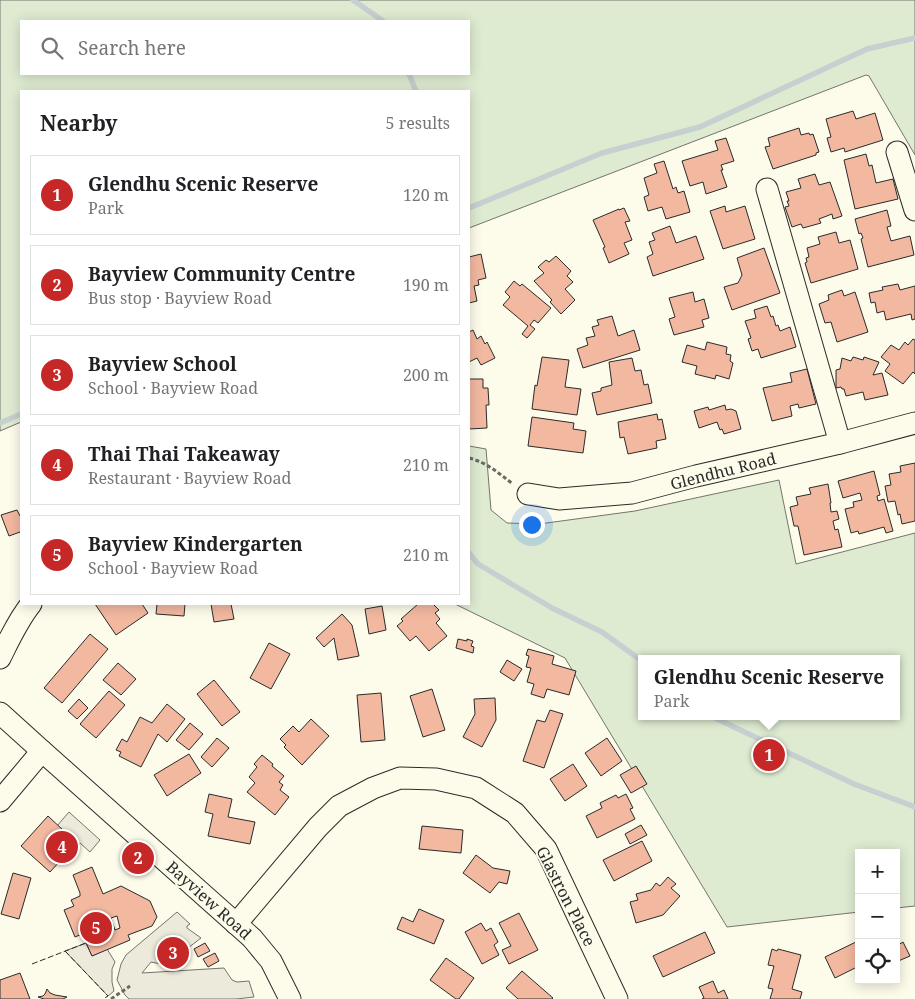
<!DOCTYPE html>
<html lang="en">
<head>
<meta charset="utf-8">
<style>
  body { margin:0; font-family:"Noto Serif",serif; background:#f2f2f2; color:#202124 }
  .controls { position:absolute; right:15px; bottom:15px; display:grid; overflow:hidden; border-radius:0px; box-shadow:0 2px 12px #0003 }
  .controls button { width:45px; height:45px; display:grid; place-items:center; padding:0; border:0; border-bottom:1px solid #e0e0e0; background:#fff; color:#202124; font:25px sans-serif }
  .you { position:absolute; left:531px; top:524px; width:18px; height:18px; margin:-12px; border:4px solid #fff; border-radius:50%; background:#1a73e8; box-shadow:0 0 0 8px #1a73e833 }
  .badge { display:grid; place-items:center; width:32px; height:32px; border-radius:50%; background:#c62828; color:#fff; font-size:16px; font-weight:700 }
  .pin { position:absolute; translate:-50% -50%; border:2px solid #fff; box-shadow:0 1px 5px #0006 }
  .popup { position:absolute; left:638px; top:655px; width:262px; height:65px; box-sizing:border-box; display:grid; place-content:center; border-radius:0px; background:#fff; filter:drop-shadow(0 1px 4px #0005); font-size:16px; white-space:nowrap; color:#757577 }
  .popup b { font-size:19px; color:#202124 }
  .popup::after { content:''; position:absolute; left:50%; top:100%; margin-left:-10px; border:10px solid transparent; border-top-color:#fff }
  .list { margin:0; padding:0; list-style:none }
  h2 { display:flex; justify-content:space-between; align-items:center; height:65px; margin:0; padding:0 20px; font-size:21px }
  h2 small { font-size:16px; font-weight:400; color:#757577 }
  .list li { display:grid; grid-template-columns:32px 1fr auto; gap:15px; align-items:center; box-sizing:border-box; height:80px; margin:0 10px 10px; padding:0 10px; border:1px solid #e0e0e0; border-radius:0px }
  .list b { display:block; font-size:19px; white-space:nowrap }
  .list p { margin:0; font-size:16px; white-space:nowrap; color:#757577 }
  .list em { font-size:16px; font-style:normal; color:#757577 }
  .icon { flex:none; width:28px; height:28px; fill:none; stroke:currentColor; stroke-width:2; stroke-linecap:round; stroke-linejoin:round }
  .map { position:relative; flex:none; width:915px; height:999px; overflow:hidden }
  .search { position:absolute; background:#fff; box-shadow:0 2px 12px #0003; left:20px; top:20px; width:450px; height:55px; display:flex; align-items:center; gap:12px; box-sizing:border-box; padding:0 18px; border-radius:0px; color:#757577; font-size:19px }
  .panel { position:absolute; background:#fff; box-shadow:0 2px 12px #0003; left:20px; top:90px; width:450px; height:515px; border-radius:0px }
  .map>svg:first-child { display:block }
</style>
</head>
<body>
<div class="map">
<svg width="915" height="999" viewBox="0 0 915 999">
  <rect width="100%" height="100%" fill="#fdfbea"/>
  <g fill="#deebd1" stroke="#74746e" fill-rule="evenodd">
    <path d="M0,0H915V155L869,76L866,75L469,228V91H21V422L0,431ZM469,21V74H21V21Z"/>
    <path d="M469,446L486,449L491,510L507,523L539,524L635,511L779,480L796,564L915,533V906L896,908V853H859V912L727,927L565,658L455,604H469ZM642,659H896V716H642Z"/>
  </g>
  <g fill="#eceadb" stroke="#74746e">
    <polygon points="69,812 100,840 90,852 80,843 73,851 57,838 57,826"/>
    <polygon points="177,912 190,924 187,926 187,928 201,938 166,965 151,962 142,973 224,968 232,980 237,982 249,981 254,997 236,999 129,999 125,995 117,980 121,964 126,955"/>
    <polygon points="86,943 92,956 107,949 115,962 112,969 112,982 114,991 108,996 65,951"/>
  </g>
  <g fill="none" stroke-linecap="round" stroke-linejoin="round">
    <g stroke="#c7d0d0" stroke-width="5.5">
      <polyline points="353,0 383,21"/>
      <polyline points="409,74 416,91"/>
      <polyline points="469,208 602,153 700,127 867,49 915,38"/>
      <polyline points="0,423 21,414"/>
      <polyline points="469,553 478,564 552,608 602,632 642,661"/>
      <polyline points="711,716 854,784 915,807"/>
    </g>
  </g>
  <g fill="#f2b8a0" stroke="#2b2b2b" fill-rule="evenodd">
    <polygon points="853,111 856,119 875,113 883,140 845,152 844,148 831,152 827,138 831,137 826,119"/>
    <polygon points="799,128 801,135 809,133 810,135 813,134 819,152 816,153 816,155 773,169 765,147 770,146 768,138"/>
    <polygon points="726,138 734,161 721,165 723,170 721,170 727,187 706,194 703,182 690,186 682,161 718,150 715,141"/>
    <polygon points="866,154 869,166 872,165 876,183 893,179 898,199 855,209 844,160"/>
    <polygon points="664,161 673,189 676,187 678,193 684,191 690,212 666,219 662,207 648,211 644,197 649,195 644,178 657,173 654,164"/>
    <polygon points="815,174 819,185 830,182 842,216 833,219 832,214 819,219 821,223 803,228 801,224 792,227 785,207 789,206 787,201 789,201 786,192 801,188 798,179"/>
    <polygon points="725,206 726,212 745,206 755,239 723,249 710,211"/>
    <polygon points="624,208 630,221 625,222 632,240 624,243 629,254 609,263 603,248 605,247 593,220 619,209 619,210"/>
    <polygon points="887,210 891,226 887,227 891,241 910,236 914,255 868,267 861,239 863,238 861,233 859,234 855,219"/>
    <polygon points="670,226 676,243 696,236 704,259 653,276 647,257 653,254 649,242 655,240 652,233"/>
    <polygon points="836,232 839,243 850,240 858,269 811,283 805,263 807,262 806,258 809,257 807,248 820,244 818,237"/>
    <polygon points="764,248 780,293 732,310 724,287 738,283 742,275 737,258"/>
    <polygon points="481,254 486,278 478,280 479,285 474,286 477,301 469,303 469,257"/>
    <polygon points="556,256 571,271 567,276 573,282 565,289 575,300 561,314 550,302 552,300 534,281 544,273 538,267 546,260 549,262"/>
    <polygon points="514,281 520,286 522,284 551,308 538,323 534,320 530,325 535,329 527,338 522,334 528,326 503,305 510,297 505,292"/>
    <polygon points="898,284 900,290 915,286 915,319 912,320 911,314 886,320 884,311 877,313 875,302 871,303 869,293 883,290 882,287"/>
    <polygon points="842,290 844,296 855,292 868,332 837,342 831,322 825,323 819,304 829,300 828,295"/>
    <polygon points="693,292 695,302 704,299 709,318 702,320 704,327 674,335 669,319 675,317 669,298"/>
    <polygon points="767,306 771,317 773,316 776,326 778,325 780,331 790,327 796,347 761,358 758,349 752,351 748,339 751,338 745,321 756,318 754,310"/>
    <polygon points="612,316 618,336 634,330 640,350 583,368 577,349 588,345 586,338 595,336 592,327 599,325 597,320"/>
    <polygon points="473,330 477,339 481,336 485,344 487,342 495,358 481,365 477,358 469,362 469,332"/>
    <polygon points="913,339 915,340 915,374 913,372 903,384 885,371 890,364 881,357 891,345 899,350 905,342 908,345"/>
    <polygon points="707,342 727,347 726,354 731,355 730,361 733,363 729,379 716,375 715,379 695,374 697,366 682,362 687,345 705,350"/>
    <polygon points="542,357 569,360 565,387 581,389 577,415 532,409 535,385 537,386"/>
    <polygon points="853,357 863,360 864,357 879,362 873,375 882,373 888,395 865,400 863,392 846,396 844,389 842,389 841,387 836,388 836,370 840,369 842,358 851,361"/>
    <polygon points="632,358 635,371 641,370 644,385 648,384 652,403 597,415 592,393 601,391 601,388 612,385 609,362"/>
    <polygon points="807,369 816,404 799,408 798,404 790,406 792,416 772,421 763,388 792,382 790,373"/>
    <polygon points="469,379 483,379 483,388 488,388 489,405 486,405 487,428 469,429"/>
    <polygon points="725,405 726,410 731,409 736,411 741,429 724,434 722,429 720,430 717,422 699,428 694,411 708,407 709,410"/>
    <polygon points="657,414 658,420 662,419 666,439 656,441 657,448 628,454 624,437 620,438 618,422"/>
    <polygon points="532,417 574,423 573,429 586,431 583,453 528,446"/>
    <polygon points="915,463 915,521 902,524 900,514 898,515 895,501 888,502 885,486 891,485 889,474 901,472 900,466"/>
    <polygon points="874,471 880,495 877,496 878,501 884,499 893,531 886,533 884,527 859,534 858,531 851,533 845,509 854,507 853,502 862,500 860,493 843,498 838,481"/>
    <polygon points="828,484 831,503 830,503 831,512 837,511 839,519 833,521 835,530 838,529 842,547 804,555 798,526 794,526 790,507 798,505 796,497 811,494 809,488"/>
    <polygon points="17,510 20,516 21,516 21,535 20,532 9,536 1,515"/>
    <polygon points="95,604 142,604 148,613 116,635"/>
    <polygon points="157,604 185,604 184,616 156,614"/>
    <polygon points="211,604 231,604 234,619 214,622"/>
    <polygon points="418,604 433,604 439,610 435,613 440,619 436,623 447,636 429,651 416,636 410,641 397,626 403,621 401,619"/>
    <polygon points="382,606 386,630 369,634 365,609"/>
    <polygon points="342,614 352,625 359,656 338,660 334,638 324,647 316,638"/>
    <polygon points="90,634 108,649 62,703 44,688"/>
    <polygon points="458,639 467,641 467,639 473,641 471,646 474,647 473,653 456,648"/>
    <polygon points="269,643 290,654 271,689 250,678"/>
    <polygon points="528,649 554,656 552,664 576,671 569,695 547,689 544,698 531,694 534,684 527,682 531,668 526,667 529,656 526,655"/>
    <polygon points="507,660 522,669 514,681 500,672"/>
    <polygon points="118,663 136,679 121,695 103,680"/>
    <polygon points="214,680 240,712 222,726 197,694"/>
    <polygon points="432,689 445,730 423,737 410,696"/>
    <polygon points="109,691 125,705 96,738 80,724"/>
    <polygon points="381,693 385,740 361,742 357,695"/>
    <polygon points="495,698 496,720 482,747 463,737 475,714 474,699"/>
    <polygon points="79,699 88,708 77,719 68,711"/>
    <polygon points="167,704 185,719 167,742 158,734 141,767 119,756 121,752 116,750 122,739 127,742 140,717 152,723"/>
    <polygon points="550,710 563,714 544,768 523,761 537,720 545,722"/>
    <polygon points="311,719 329,736 302,765 284,747 286,745 280,739 293,726 299,732"/>
    <polygon points="190,723 203,734 189,750 176,740"/>
    <polygon points="217,738 229,748 212,767 201,757"/>
    <polygon points="607,738 622,761 601,776 585,753"/>
    <polygon points="189,754 201,773 167,796 154,775"/>
    <polygon points="262,755 273,764 272,766 284,776 279,782 283,785 280,790 289,797 275,815 247,792 255,783 249,777 257,767 254,764"/>
    <polygon points="573,764 587,786 565,801 550,779"/>
    <polygon points="636,766 647,784 631,793 620,775"/>
    <polygon points="209,794 232,799 228,817 255,822 250,844 208,836 213,814 205,812"/>
    <polygon points="626,794 633,808 630,809 635,819 597,838 586,816 602,808 600,803 616,795 618,798"/>
    <polygon points="48,816 64,831 57,838 71,849 50,872 21,846"/>
    <polygon points="641,825 647,835 630,844 625,834"/>
    <polygon points="422,826 463,830 461,853 419,849"/>
    <polygon points="642,841 652,861 614,881 603,860"/>
    <polygon points="476,855 493,868 510,871 507,884 499,882 490,893 463,873"/>
    <path d="M92,867L103,894L121,886L150,901L157,917L152,926L128,935L130,940L92,956L82,934L75,937L64,910L74,906L71,900L80,896V893L73,875ZM117,916L120,928L115,930L111,918Z"/>
    <polygon points="13,873 31,878 19,919 1,914"/>
    <polygon points="668,877 676,884 671,888 680,896 663,915 636,923 630,902 638,900 636,894 651,890 656,883 660,886"/>
    <polygon points="419,909 444,920 434,944 397,929 402,917 413,922"/>
    <polygon points="519,913 538,950 509,964 502,950 511,946 499,923"/>
    <polygon points="481,923 486,931 491,928 498,942 494,945 499,955 482,964 465,932"/>
    <polygon points="705,932 715,953 663,977 653,956"/>
    <polygon points="858,941 859,966 835,978 825,957"/>
    <polygon points="896,942 898,945 903,942 910,956 896,962"/>
    <polygon points="205,943 210,951 198,957 194,949"/>
    <polygon points="772,949 777,951 778,949 801,955 792,989 802,992 800,999 770,999 773,989 768,988 774,966 768,965"/>
    <polygon points="215,953 219,961 208,967 203,959"/>
    <polygon points="446,958 474,978 459,999 456,999 430,980"/>
    <polygon points="522,971 553,998 552,999 518,999 506,988"/>
    <polygon points="20,973 30,999 0,999 0,980"/>
    <polygon points="713,981 718,993 724,990 728,999 702,999 704,998 699,987"/>
    <polygon points="47,989 50,993 55,995 67,997 63,999 44,999 38,997 43,996 45,994"/>
  </g>
  <g fill="none" stroke-linecap="round" stroke-linejoin="round">
    <g stroke="#2b2b2b" stroke-width="23">
      <g id="minor">
        <polyline points="897,152 915,210"/>
        <polyline points="767,189 840,443"/>
        <polyline points="528,494 559,499 632,493 696,476 840,443 915,423"/>
        <path d="M0,658C9,640 18,620 31,604"/>
        <polyline points="0,713 42,751 252,938 271,961 290,999"/>
        <polyline points="0,801 42,751"/>
        <polyline points="236,924 318,827 339,806 373,788 400,778 436,779 476,788 515,813 546,849 617,999"/>
      </g>
    </g>
    <g stroke="#6a6964" stroke-width="3" stroke-dasharray="4 2.5" stroke-linecap="butt">
      <path d="M469,458C488,463 498,473 513,484"/>
      <polyline points="111,999 130,986"/>
    </g>
    <use href="#minor" stroke="#fdfbea" stroke-width="21"/>
    <g stroke="#2b2b2b" stroke-width="1" stroke-dasharray="6 2.5" stroke-linecap="butt">
      <polyline points="65,951 108,996 103,999"/>
      <polyline points="32,964 86,943"/>
    </g>
  </g>
  <g text-anchor="middle" stroke-width="4" stroke-linejoin="round" paint-order="stroke">
    <g font-size="16" fill="#2b2b2b" stroke="#fdfbea">
      <text transform="translate(723 471) rotate(-14)" y="6">Glendhu Road</text>
      <text transform="translate(566 896) rotate(63)" y="6">Glastron Place</text>
      <text transform="translate(209 900) rotate(42)" y="6">Bayview Road</text>
    </g>
  </g>
</svg>
<div class="controls">
<button>+</button>
<button>−</button>
<button><svg class="icon" aria-label="locate" viewBox="0 0 24 24"><circle cx="12" cy="12" r="6"/><path d="M12 2v4M12 18v4M2 12h4M18 12h4"/></svg></button>
</div>
<div class="you"></div>
<div class="pin badge" style="left:769px;top:755px">1</div>
<div class="popup"><b>Glendhu Scenic Reserve</b>Park</div>
<div class="pin badge" style="left:138px;top:858px">2</div>
<div class="pin badge" style="left:173px;top:953px">3</div>
<div class="pin badge" style="left:62px;top:847px">4</div>
<div class="pin badge" style="left:96px;top:928px">5</div>
<div class="search"><svg class="icon" aria-label="search" viewBox="0 0 24 24"><circle cx="10" cy="10" r="6"/><path d="M15 15l6 6"/></svg>Search here</div>
<section class="panel">
<h2>Nearby<small>5 results</small></h2>
<ul class="list">
<li><span class="badge">1</span><div><b>Glendhu Scenic Reserve</b><p>Park</p></div><em>120 m</em></li>
<li><span class="badge">2</span><div><b>Bayview Community Centre</b><p>Bus stop · Bayview Road</p></div><em>190 m</em></li>
<li><span class="badge">3</span><div><b>Bayview School</b><p>School · Bayview Road</p></div><em>200 m</em></li>
<li><span class="badge">4</span><div><b>Thai Thai Takeaway</b><p>Restaurant · Bayview Road</p></div><em>210 m</em></li>
<li><span class="badge">5</span><div><b>Bayview Kindergarten</b><p>School · Bayview Road</p></div><em>210 m</em></li>
</ul>
</section>
</div>
</body>
</html>
